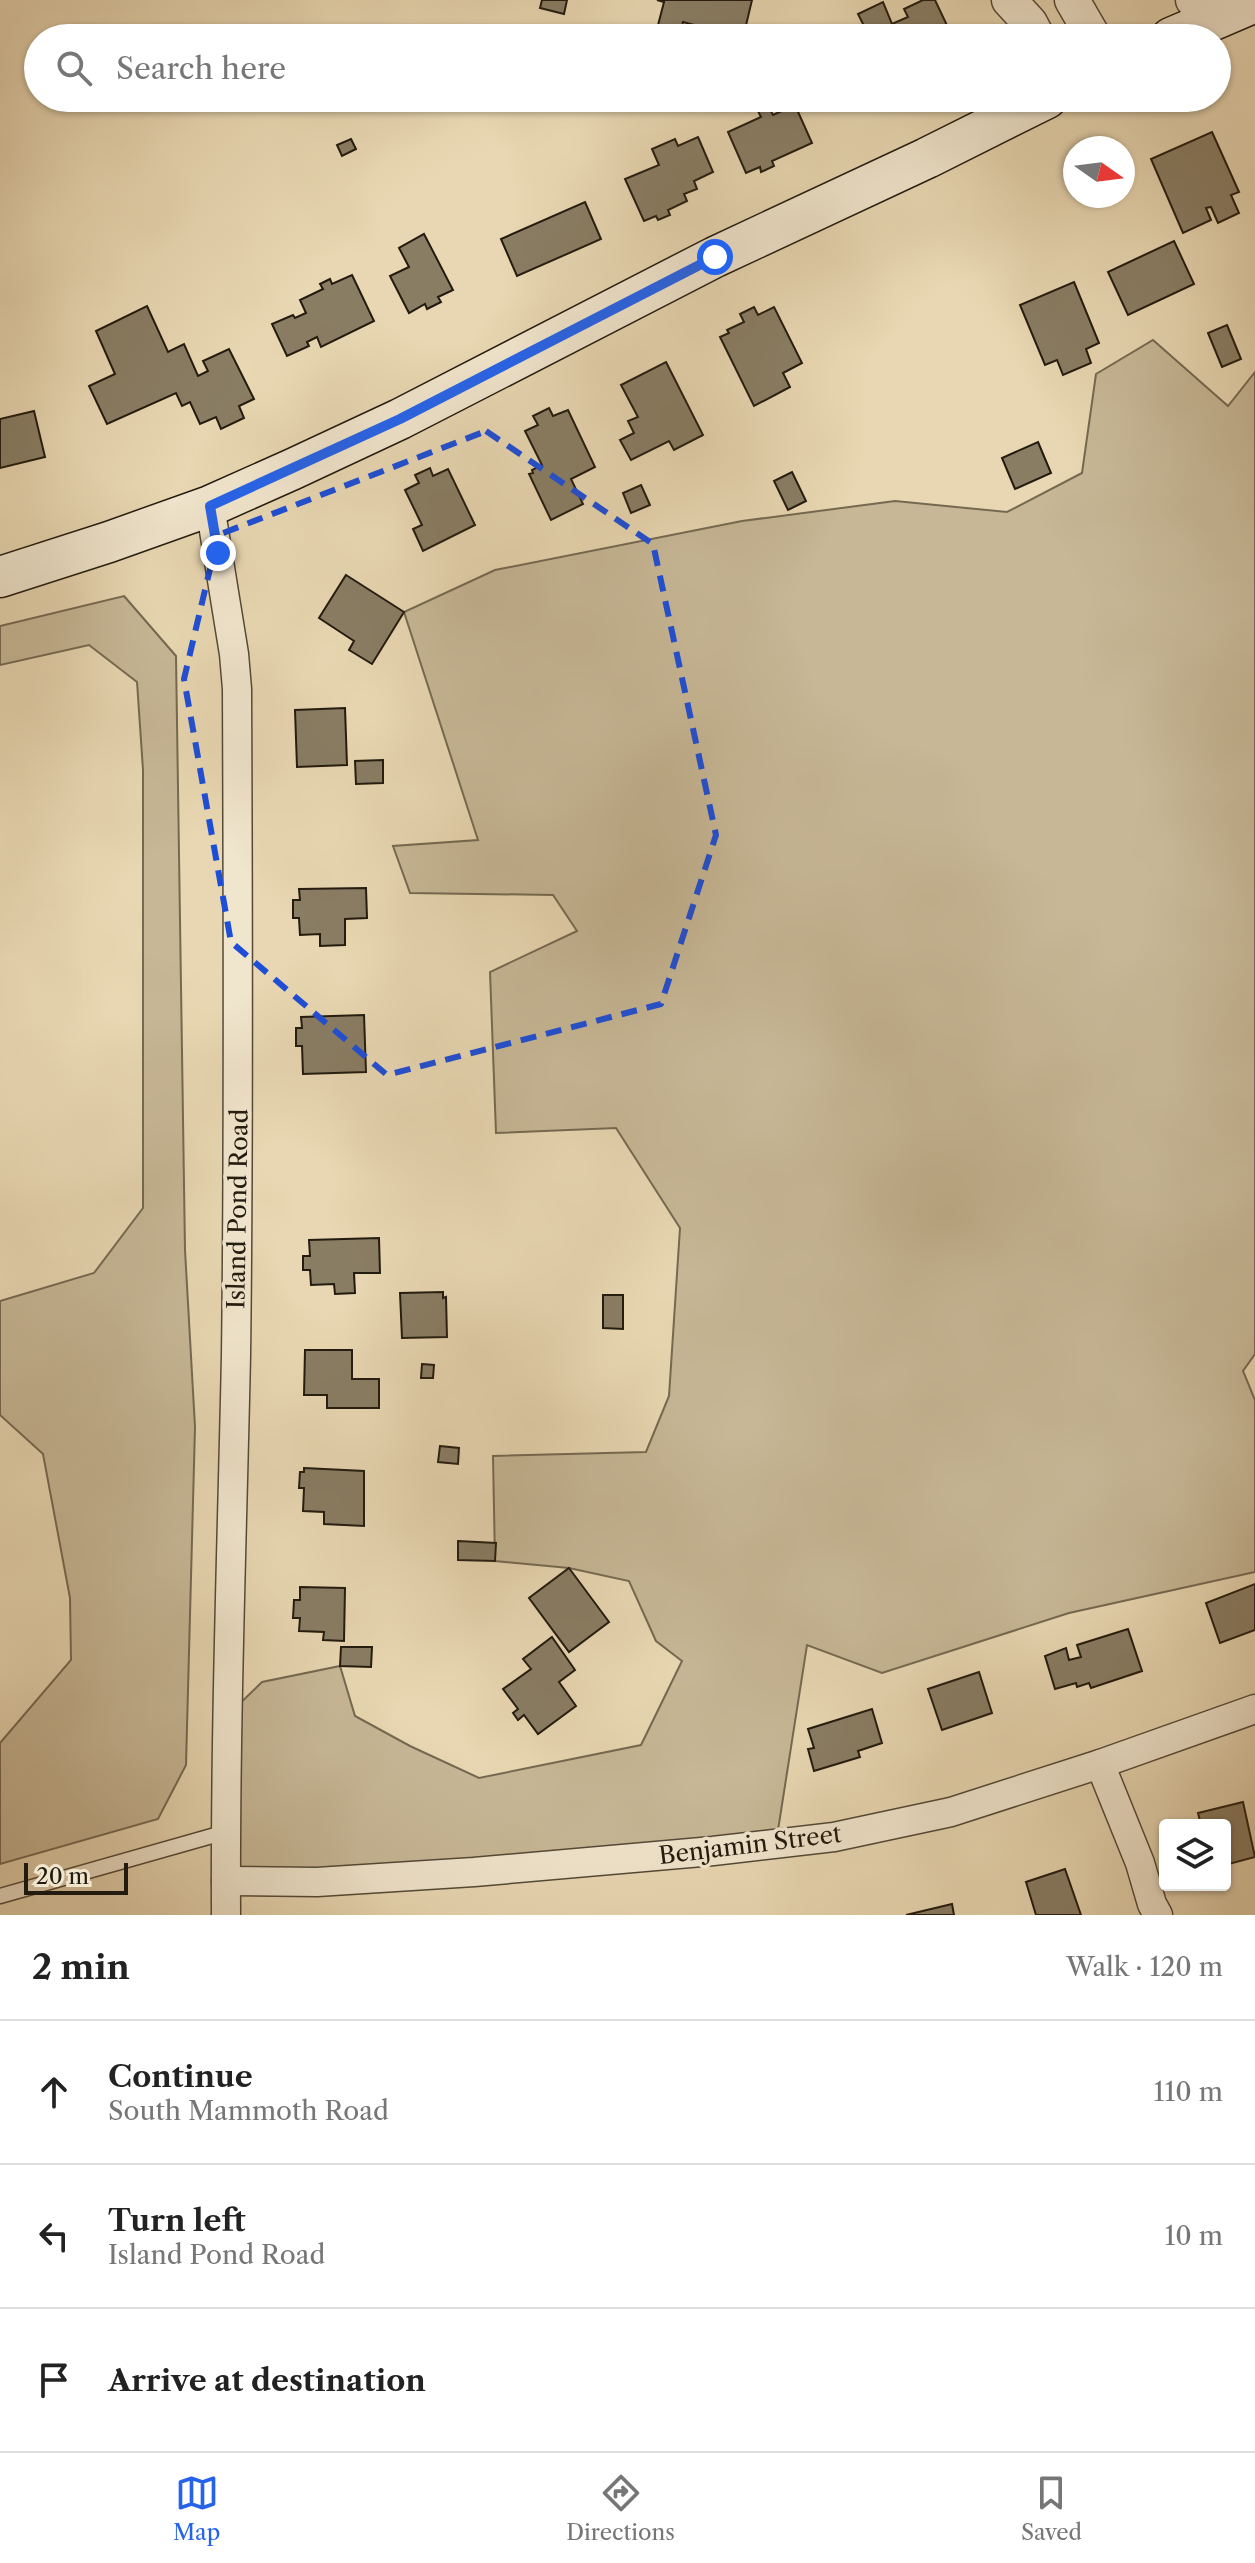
<!DOCTYPE html>
<html lang="en">
<head>
<meta charset="utf-8">
<style>
  body { margin:0; font-family:"Libre Caslon Text",serif; background:#f6f6f6; color:#222 }
  .controls { position:absolute; right:24px; bottom:24px; display:grid; overflow:hidden; border-radius:8px; box-shadow:0 2px 6px #0004 }
  .controls button { width:72px; height:72px; display:grid; place-items:center; padding:0; border:0; border-bottom:2px solid #e0e0e0; background:#fff; color:#222; font:40px sans-serif }
  .compass { position:absolute; left:1063px; top:136px; width:72px; height:72px; border-radius:50%; background:#fff; box-shadow:0 2px 6px #0004; rotate:104deg }
  .scale { position:absolute; left:24px; bottom:20px; width:104px; box-sizing:border-box; padding-left:8px; border:4px solid #231b0f; border-top:0; font-size:22px; line-height:28px; white-space:nowrap; color:#231b0f; -webkit-text-stroke:6px #f0e5cd; paint-order:stroke }
  .stop { position:absolute; width:24px; height:24px; margin:-18px; border:6px solid #2563eb; border-radius:50%; background:#fff }
  .stop.end { background:#2563eb; border-color:#fff; box-shadow:0 2px 8px #0008 }
  .list { margin:0; padding:0; list-style:none }
  h2 { display:flex; justify-content:space-between; align-items:center; height:104px; margin:0; padding:0 32px; font-size:34px }
  h2 small { font-size:26px; font-weight:400; color:#767676 }
  .list li { display:grid; grid-template-columns:52px 1fr auto; gap:24px; align-items:center; box-sizing:border-box; height:144px; padding:0 32px; border-top:2px solid #e0e0e0 }
  .list b { display:block; font-size:30px; white-space:nowrap }
  .list p { margin:0; font-size:26px; white-space:nowrap; color:#767676 }
  .list em { font-size:26px; font-style:normal; color:#767676 }
  .icon { flex:none; width:44px; height:44px; fill:none; stroke:currentColor; stroke-width:2; stroke-linecap:round; stroke-linejoin:round }
  .map { position:relative; flex:none; width:1255px; height:1915px; overflow:hidden }
  .search { position:absolute; background:#fff; box-shadow:0 2px 6px #0004; left:24px; right:24px; top:24px; height:88px; display:flex; align-items:center; gap:20px; box-sizing:border-box; padding:0 28px; border-radius:44px; color:#767676; font-size:30px }
  .sheet { height:536px; background:#fff }
  nav { display:flex; justify-content:space-around; align-items:center; box-sizing:border-box; height:112px; border-top:2px solid #e0e0e0; background:#fff; font-size:22px; color:#767676 }
  nav a { display:grid; justify-items:center; gap:4px }
  nav .on { color:#2563eb }
  .map>svg:first-child { display:block }
</style>
</head>
<body>
<div class="map">
<svg width="1255" height="1915" viewBox="0 0 1255 1915">
  <rect width="100%" height="100%" fill="#e8d7b2"/>
  <filter id="stains"><feTurbulence type="fractalNoise" baseFrequency=".0025" numOctaves="4"/><feColorMatrix values="0 0 0 0 .2 0 0 0 0 .09 0 0 0 0 .02 0 0 0 .5 -.17"/></filter>
  <radialGradient id="worn" r=".72"><stop offset=".6" stop-color="#630" stop-opacity="0"/><stop offset="1" stop-color="#630" stop-opacity=".3"/></radialGradient>
  <g fill="#c7b796" stroke="#756952" stroke-width="2">
    <polygon points="1153,340 1228,406 1255,372 1255,1354 1243,1371 1255,1400 1255,1572 1069,1613 882,1673 807,1645 776,1843 226,1881 227,1716 262,1682 340,1666 355,1716 410,1746 479,1778 641,1745 682,1661 656,1641 629,1581 569,1568 495,1561 493,1456 646,1452 669,1396 680,1228 616,1128 496,1133 490,972 577,931 553,895 410,893 393,846 478,840 404,612 495,570 742,521 895,501 1007,512 1082,473 1096,374"/>
    <polygon points="124,596 176,656 185,1250 195,1427 186,1765 158,1819 0,1864 0,1743 71,1660 70,1598 43,1454 0,1415 0,1301 94,1273 143,1208 143,770 137,682 89,645 0,665 0,626"/>
  </g>
  <g fill="#897d64" stroke="#231b0f" stroke-width="2">
    <polygon points="542,0 567,0 564,14 540,8"/>
    <polygon points="657,0 752,0 743,38 683,22 680,34 657,29 664,2"/>
    <polygon points="923,0 935,0 953,38 870,38 858,14 883,2 892,24 908,17 904,9"/>
    <polygon points="795,105 812,143 772,161 774,166 761,172 760,167 746,173 728,132 761,117 758,111 768,106 773,115"/>
    <polygon points="1212,132 1239,192 1231,195 1239,213 1218,223 1211,207 1206,208 1211,220 1183,233 1151,159"/>
    <polygon points="698,137 713,172 694,181 697,189 684,194 687,201 668,210 670,215 658,220 656,216 644,221 625,179 659,165 652,149 675,139 678,146"/>
    <polygon points="351,139 356,149 342,156 337,145"/>
    <polygon points="585,202 601,239 517,276 501,239"/>
    <polygon points="424,234 453,290 438,297 441,302 427,309 425,304 409,313 390,276 409,267 399,248"/>
    <polygon points="1174,241 1194,284 1128,315 1108,272"/>
    <polygon points="352,275 374,321 321,347 317,337 307,342 309,346 287,356 272,324 293,315 295,318 306,313 300,300 323,289 320,284 330,279 332,284"/>
    <polygon points="1074,282 1099,343 1086,349 1091,363 1063,375 1057,360 1045,365 1020,305"/>
    <polygon points="147,306 168,352 184,344 198,376 208,371 203,361 229,349 254,399 239,406 244,418 221,429 216,417 200,424 190,402 182,406 176,393 107,424 89,386 115,374 96,331"/>
    <polygon points="754,307 758,315 774,307 802,363 783,373 790,387 754,406 720,337 729,333 727,330 744,322 740,314"/>
    <polygon points="1227,325 1241,359 1222,367 1208,333"/>
    <polygon points="666,362 703,435 674,450 669,441 631,460 620,440 634,433 628,421 638,417 621,385"/>
    <polygon points="549,408 553,416 568,410 595,467 571,479 583,504 551,520 529,474 533,473 532,470 542,465 525,431 538,425 533,416"/>
    <polygon points="34,411 45,457 0,468 0,419"/>
    <polygon points="1038,442 1051,473 1015,489 1002,458"/>
    <polygon points="430,468 433,476 448,469 475,525 423,551 413,529 422,525 405,490 419,483 415,475"/>
    <polygon points="792,472 806,501 788,510 774,481"/>
    <polygon points="641,485 650,505 631,513 623,493"/>
    <polygon points="346,575 404,612 372,664 349,650 354,641 319,618"/>
    <polygon points="345,708 347,765 297,767 295,710"/>
    <polygon points="383,760 383,783 356,784 355,761"/>
    <polygon points="366,888 367,918 345,919 345,945 320,946 320,934 300,935 299,918 293,918 293,900 300,900 299,889"/>
    <polygon points="364,1015 366,1072 303,1074 302,1046 296,1046 296,1028 302,1028 301,1017"/>
    <polygon points="379,1238 380,1273 354,1273 355,1293 335,1294 334,1284 311,1285 310,1270 303,1270 303,1256 310,1256 309,1240"/>
    <polygon points="443,1292 443,1298 446,1297 447,1337 402,1338 400,1293"/>
    <polygon points="603,1295 623,1295 623,1329 603,1328"/>
    <polygon points="305,1350 352,1350 352,1379 379,1379 379,1408 327,1408 327,1395 304,1395"/>
    <polygon points="422,1364 434,1365 433,1378 421,1378"/>
    <polygon points="440,1446 459,1448 458,1464 438,1462"/>
    <polygon points="304,1468 364,1471 364,1526 324,1524 324,1512 303,1511 304,1488 299,1488 300,1472 304,1472"/>
    <polygon points="458,1541 496,1543 495,1561 458,1560"/>
    <polygon points="569,1568 609,1622 569,1652 529,1598"/>
    <polygon points="1255,1584 1255,1630 1220,1643 1206,1603"/>
    <polygon points="300,1587 345,1588 344,1641 323,1640 324,1632 299,1631 300,1618 293,1618 294,1600 300,1600"/>
    <polygon points="1128,1629 1142,1671 1091,1688 1089,1683 1077,1687 1076,1683 1055,1689 1045,1656 1066,1648 1069,1660 1081,1657 1077,1645"/>
    <polygon points="552,1637 575,1670 559,1682 576,1706 538,1734 524,1715 518,1720 513,1713 518,1709 503,1689 531,1669 523,1659"/>
    <polygon points="341,1647 372,1647 371,1667 340,1666"/>
    <polygon points="979,1672 992,1713 942,1730 928,1689"/>
    <polygon points="872,1709 882,1743 858,1751 860,1757 814,1771 808,1749 814,1748 808,1729"/>
    <polygon points="1243,1802 1255,1857 1225,1865 1225,1825 1201,1825 1198,1813"/>
    <polygon points="1065,1869 1081,1915 1036,1915 1026,1882"/>
    <polygon points="952,1904 954,1915 906,1915"/>
  </g>
  <g fill="none" stroke-linecap="round" stroke-linejoin="round">
    <g stroke="#544a38" stroke-width="17">
      <polyline id="service" points="0,1896 226,1832"/>
    </g>
    <g stroke="#544a38" stroke-width="31">
      <g id="minor">
        <path d="M210,506L234,654L237,689C238,911 239,1133 236,1355C232,1541 225,1728 226,1915"/>
        <polyline points="1100,1764 1140,1863 1152,1904 1158,1915"/>
        <polyline points="226,1881 317,1882 474,1872 713,1851 834,1837 951,1812 1100,1764 1255,1709"/>
      </g>
    </g>
    <g stroke="#544a38" stroke-width="37">
      <g id="tertiary">
        <polyline points="1009,0 1030,23 1038,38"/>
        <polyline points="1072,0 1094,38"/>
        <polyline points="1193,0 1205,0"/>
      </g>
    </g>
    <g stroke="#231b0f" stroke-width="43">
      <g id="secondary">
        <polyline points="1171,38 1255,2"/>
        <polyline points="0,577 109,542 210,506 293,469 400,419 715,257 927,158 1047,98"/>
      </g>
    </g>
    <use href="#service" stroke="#f0e5cd" stroke-width="14"/>
    <use href="#minor" stroke="#f0e5cd" stroke-width="28"/>
    <use href="#tertiary" stroke="#f0e5cd" stroke-width="34"/>
    <use href="#secondary" stroke="#f0e5cd" stroke-width="40"/>
  </g>
  <g fill="none" stroke-linecap="round" stroke-linejoin="round">
    <polyline stroke="#2563eb" stroke-width="10" points="218,553 210,506 400,419 715,257"/>
  </g>
  <path fill="none" stroke="#1d4ed8" stroke-width="6" stroke-dasharray="16 10" stroke-linejoin="round" d="M486,431L653,544L716,835L661,1004L387,1075L231,942L184,679L218,535Z"/>
  <g text-anchor="middle" stroke-width="7" stroke-linejoin="round" paint-order="stroke">
    <g font-size="24" fill="#231b0f" stroke="#f0e5cd">
      <text transform="translate(238 1209) rotate(-89)" y="8">Island Pond Road</text>
      <text transform="translate(750 1845) rotate(-7)" y="8">Benjamin Street</text>
    </g>
  </g>
  <rect width="100%" height="100%" filter="url(#stains)"/>
  <rect width="100%" height="100%" fill="url(#worn)"/>
</svg>
<div class="controls">
<button><svg class="icon" aria-label="layers" viewBox="0 0 24 24"><path d="M12 4l9 5-9 5-9-5zM3 14l9 5 9-5"/></svg></button>
</div>
<svg class="compass" viewBox="-18 -18 36 36"><path d="M0-13l5 13h-10z" fill="#e53935"/><path d="M0 13l5-13h-10z" fill="#767676"/></svg>
<div class="scale">20 m</div>
<div class="stop" style="left:715px;top:257px"></div>
<div class="stop end" style="left:218px;top:553px"></div>
<div class="search"><svg class="icon" aria-label="search" viewBox="0 0 24 24"><circle cx="10" cy="10" r="6"/><path d="M15 15l6 6"/></svg>Search here</div>
</div>
<section class="sheet">
<h2>2 min<small>Walk · 120 m</small></h2>
<ul class="list">
<li><svg class="icon" aria-label="ahead" viewBox="0 0 24 24"><path d="M12 20V5M6 11l6-6 6 6"/></svg><div><b>Continue</b><p>South Mammoth Road</p></div><em>110 m</em></li>
<li><svg class="icon" aria-label="left" viewBox="0 0 24 24"><path d="M17 20v-9H6M10 6l-5 5 5 5"/></svg><div><b>Turn left</b><p>Island Pond Road</p></div><em>10 m</em></li>
<li><svg class="icon" aria-label="arrive" viewBox="0 0 24 24"><path d="M6 21V4h12l-3 4 3 4H6"/></svg><div><b>Arrive at destination</b></div></li>
</ul>
</section>
<nav>
<a class="on"><svg class="icon" aria-label="map" viewBox="0 0 24 24"><path d="M3 6l6-2 6 2 6-2v14l-6 2-6-2-6 2zM9 4v14M15 6v14"/></svg>Map</a>
<a><svg class="icon" aria-label="directions" viewBox="0 0 24 24"><path d="M12 3l9 9-9 9-9-9zM9 14v-3h6M13 9l2 2-2 2"/></svg>Directions</a>
<a><svg class="icon" aria-label="saved" viewBox="0 0 24 24"><path d="M7 4h10v16l-5-4-5 4z"/></svg>Saved</a>
</nav>
</body>
</html>
